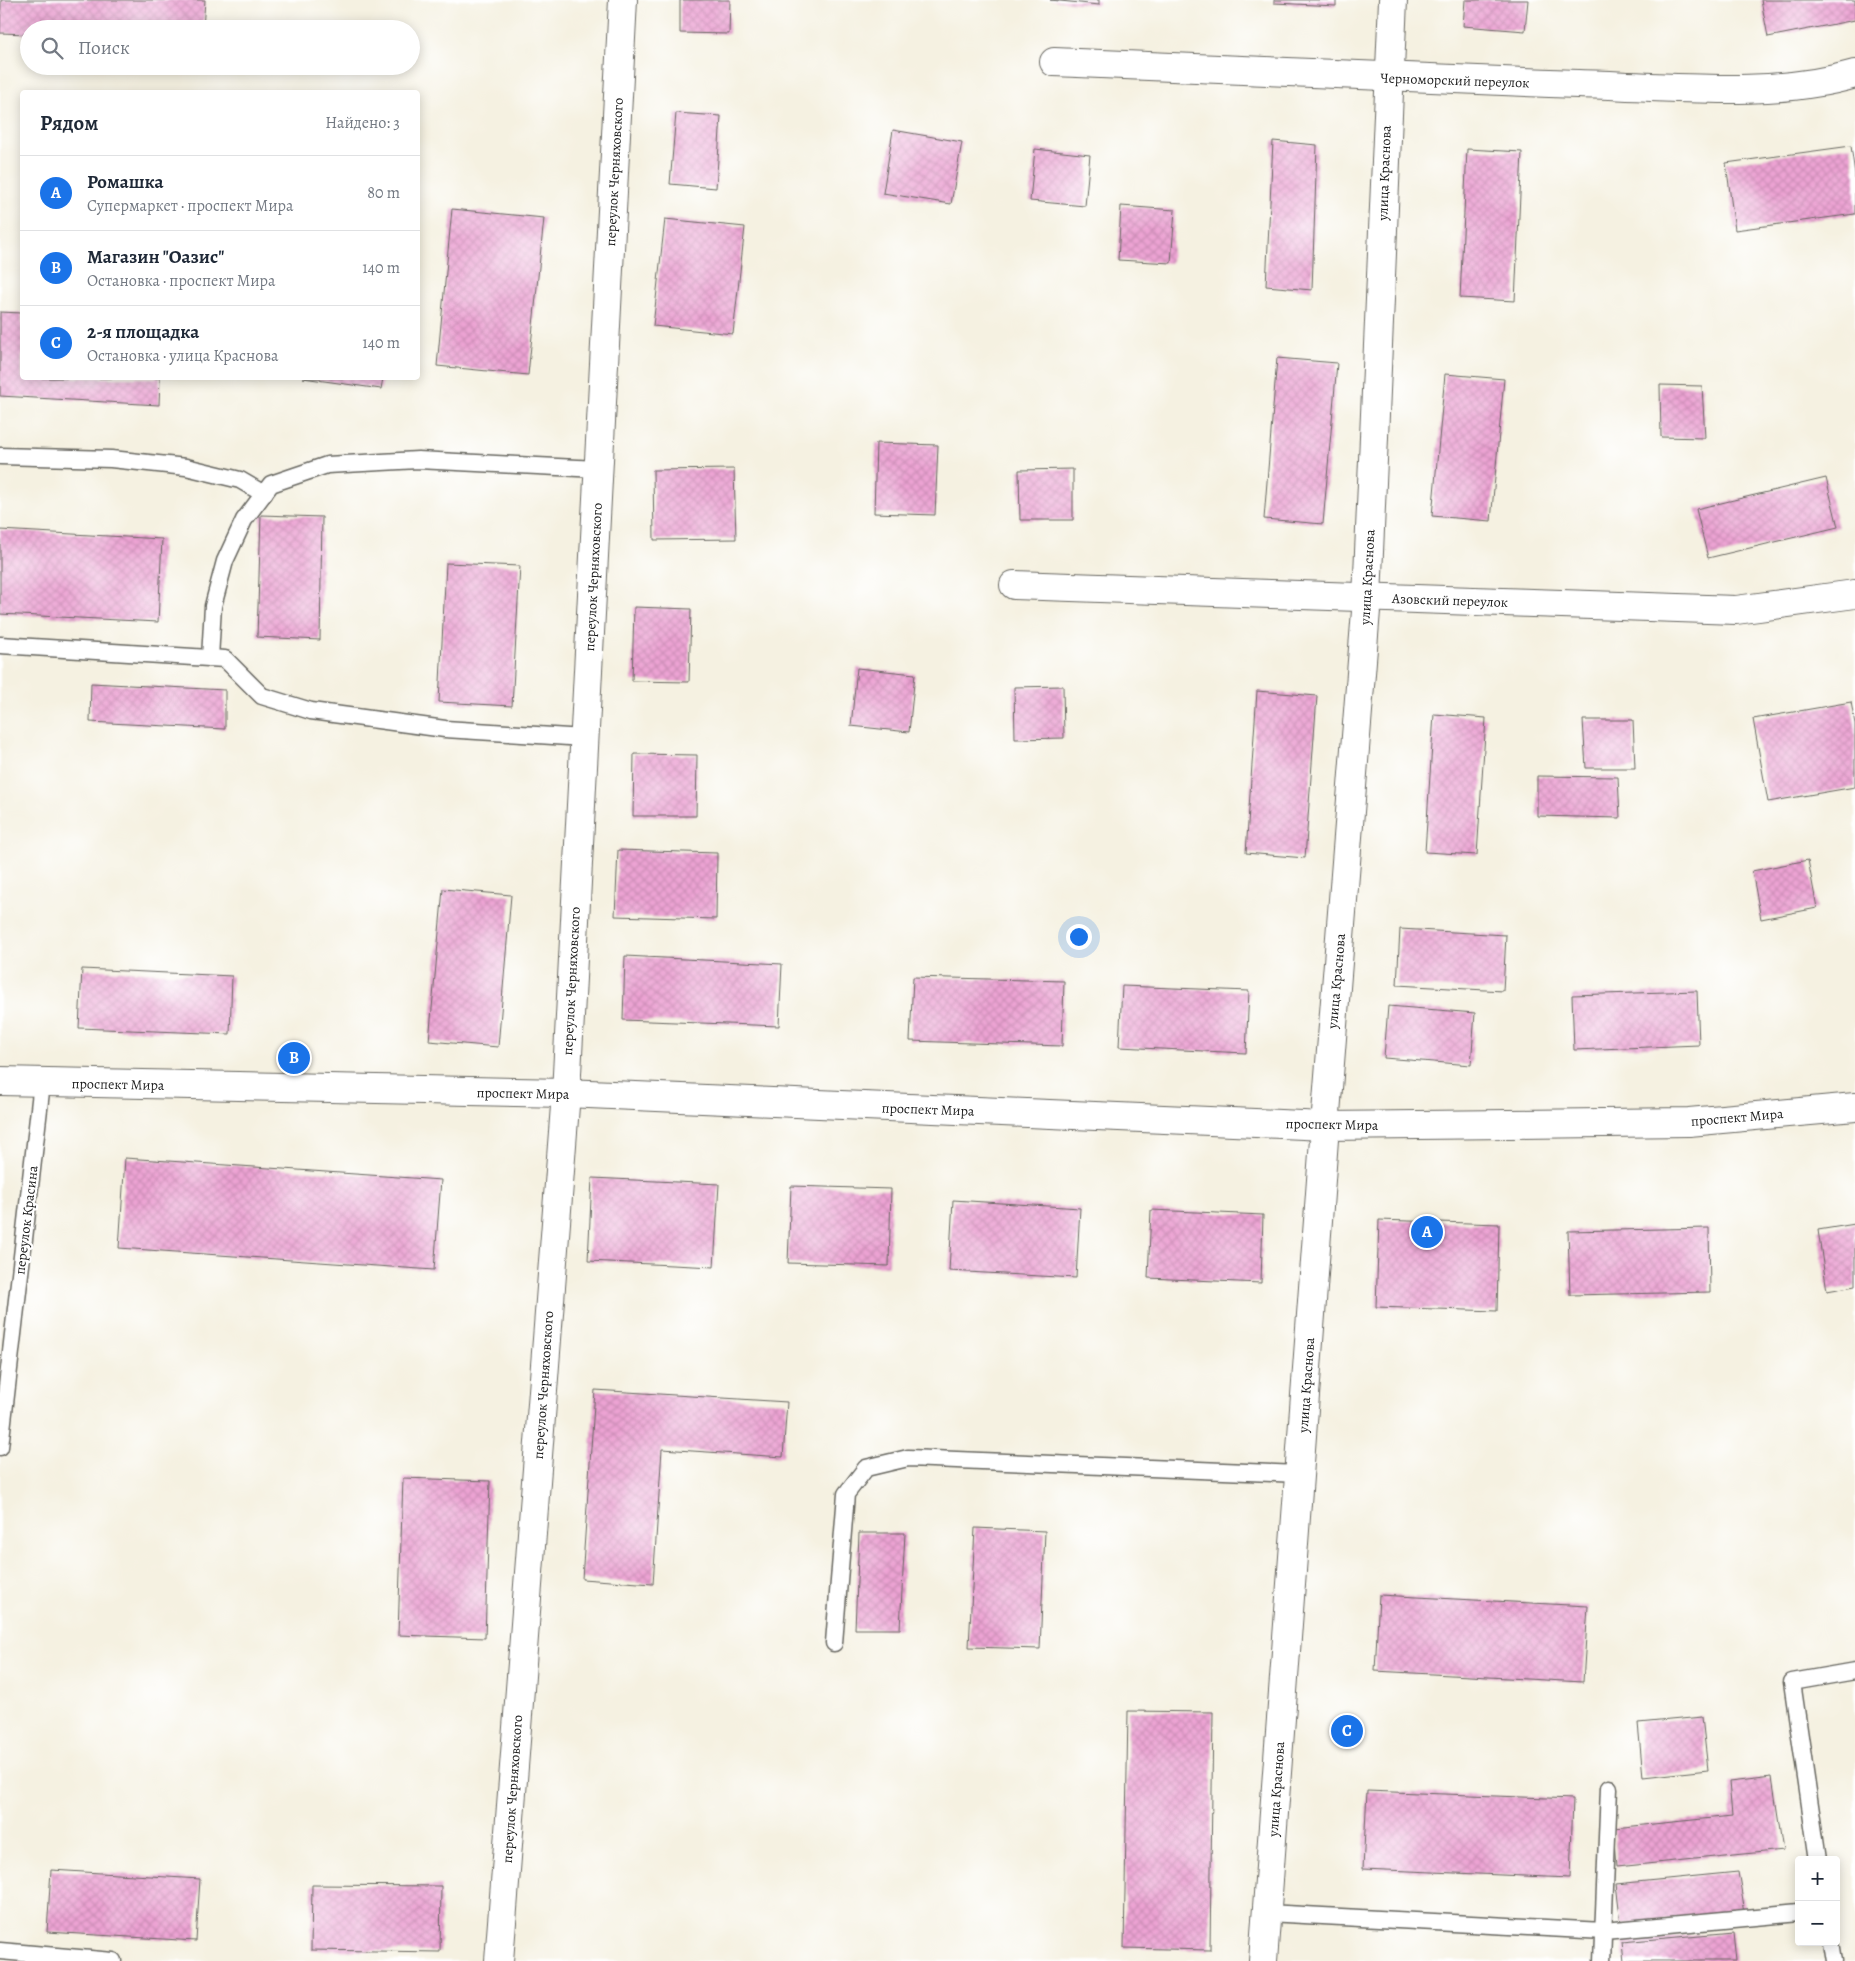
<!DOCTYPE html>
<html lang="ru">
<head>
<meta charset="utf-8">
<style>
  body { margin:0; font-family:Alegreya,serif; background:#f6f6f7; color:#1f2937 }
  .controls { position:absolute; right:15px; bottom:15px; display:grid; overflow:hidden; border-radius:5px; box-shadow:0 2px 12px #0003 }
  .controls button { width:45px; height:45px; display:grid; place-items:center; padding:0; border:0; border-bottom:1px solid #e0e1e3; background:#fff; color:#1f2937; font:25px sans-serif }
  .you { position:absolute; left:1078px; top:936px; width:18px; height:18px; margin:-12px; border:4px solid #fff; border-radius:50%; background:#1a73e8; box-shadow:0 0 0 8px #1a73e833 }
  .badge { display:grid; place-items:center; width:32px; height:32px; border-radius:50%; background:#1a73e8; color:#fff; font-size:16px; font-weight:700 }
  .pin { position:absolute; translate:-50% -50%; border:2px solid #fff; box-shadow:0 1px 5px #0006 }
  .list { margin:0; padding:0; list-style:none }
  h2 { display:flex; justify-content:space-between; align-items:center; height:65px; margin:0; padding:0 20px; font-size:21px }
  h2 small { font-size:16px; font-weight:400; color:#747a83 }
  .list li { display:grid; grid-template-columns:32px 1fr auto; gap:15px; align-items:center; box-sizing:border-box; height:75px; padding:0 20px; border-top:1px solid #e0e1e3 }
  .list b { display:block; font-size:19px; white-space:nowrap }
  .list p { margin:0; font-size:16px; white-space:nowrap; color:#747a83 }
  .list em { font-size:16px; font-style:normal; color:#747a83 }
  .icon { flex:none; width:28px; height:28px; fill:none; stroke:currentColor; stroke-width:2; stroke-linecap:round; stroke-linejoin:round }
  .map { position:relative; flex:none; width:1855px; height:1961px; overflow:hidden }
  .search { position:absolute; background:#fff; box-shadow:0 2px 12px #0003; left:20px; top:20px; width:400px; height:55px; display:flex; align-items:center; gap:12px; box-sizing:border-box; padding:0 18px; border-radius:28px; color:#747a83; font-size:19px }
  .panel { position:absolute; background:#fff; box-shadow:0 2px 12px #0003; left:20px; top:90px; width:400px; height:290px; border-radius:5px }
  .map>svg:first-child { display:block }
</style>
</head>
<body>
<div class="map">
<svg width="1855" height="1961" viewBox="0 0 1855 1961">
  <defs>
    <pattern id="building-cross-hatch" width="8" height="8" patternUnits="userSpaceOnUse" patternTransform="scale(1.25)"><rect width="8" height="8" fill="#eca3d3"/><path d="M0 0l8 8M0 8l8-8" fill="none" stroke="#ca8cb5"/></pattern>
  </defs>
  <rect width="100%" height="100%" fill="#fff"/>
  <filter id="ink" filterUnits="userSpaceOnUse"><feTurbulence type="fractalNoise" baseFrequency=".02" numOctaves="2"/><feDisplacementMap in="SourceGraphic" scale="10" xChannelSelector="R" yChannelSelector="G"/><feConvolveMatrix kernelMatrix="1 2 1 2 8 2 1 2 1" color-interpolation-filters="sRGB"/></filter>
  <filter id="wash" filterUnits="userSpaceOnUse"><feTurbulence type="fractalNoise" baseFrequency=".0096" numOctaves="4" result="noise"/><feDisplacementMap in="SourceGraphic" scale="20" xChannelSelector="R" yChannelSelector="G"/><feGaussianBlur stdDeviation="1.12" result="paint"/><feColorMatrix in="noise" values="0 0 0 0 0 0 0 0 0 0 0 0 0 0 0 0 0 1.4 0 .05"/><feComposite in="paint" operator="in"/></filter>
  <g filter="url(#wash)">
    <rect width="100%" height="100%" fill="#f5f1e1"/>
    <g id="blocks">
      <g fill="url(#building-cross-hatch)">
        <polygon points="1,0 205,0 203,29 29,29 29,34 0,33"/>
        <polygon points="680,0 730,0 729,34 680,33"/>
        <polygon points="1050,0 1099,0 1099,5"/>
        <polygon points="1274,0 1336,0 1336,6 1274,3"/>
        <polygon points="1465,0 1528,0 1525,31 1463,26"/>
        <polygon points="1761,0 1855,0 1855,20 1768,37"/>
        <polygon points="676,113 721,116 716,188 670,184"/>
        <polygon points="893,130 962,142 951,204 883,193"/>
        <polygon points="1273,141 1317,145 1312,290 1266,286"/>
        <polygon points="1851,146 1855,174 1855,214 1735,230 1726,163"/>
        <polygon points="1035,149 1090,155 1085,206 1030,201"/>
        <polygon points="1467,149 1522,152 1515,301 1460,298"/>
        <polygon points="1121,206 1175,210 1171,263 1118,260"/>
        <polygon points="452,209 544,218 528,375 437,366"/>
        <polygon points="665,219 745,227 733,334 653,326"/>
        <polygon points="0,312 22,313 22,378 160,378 159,405 0,396"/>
        <polygon points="1277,358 1337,363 1323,524 1264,519"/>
        <polygon points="1445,374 1504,379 1491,521 1432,516"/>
        <polygon points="303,378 383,378 381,389"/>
        <polygon points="1660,385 1702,386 1705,438 1661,437"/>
        <polygon points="876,443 938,445 935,515 874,513"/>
        <polygon points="734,469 736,539 654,540 653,470"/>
        <polygon points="1073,469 1073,520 1020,520 1019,470"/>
        <polygon points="1826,478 1838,527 1708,558 1696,509"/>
        <polygon points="261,515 322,517 320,640 257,637"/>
        <polygon points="0,530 162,539 158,622 0,614"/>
        <polygon points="446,563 520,566 512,706 439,702"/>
        <polygon points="634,607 691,609 689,682 632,681"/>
        <polygon points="857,668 915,674 909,732 851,726"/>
        <polygon points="91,683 225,690 225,729 90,722"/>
        <polygon points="1063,686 1064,738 1015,739 1014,687"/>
        <polygon points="1257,691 1317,696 1305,858 1246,853"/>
        <polygon points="1851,702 1855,724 1855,787 1768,802 1753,719"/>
        <polygon points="1434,714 1486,718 1477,855 1425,852"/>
        <polygon points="1583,720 1633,720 1635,768 1586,768"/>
        <polygon points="634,754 697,755 696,816 633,816"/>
        <polygon points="1537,776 1618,777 1620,818 1537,816"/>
        <polygon points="618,850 717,853 716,919 615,916"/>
        <polygon points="1808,860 1817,908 1761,919 1752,871"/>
        <polygon points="443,889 511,895 498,1047 429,1041"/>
        <polygon points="1400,929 1506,935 1503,991 1397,985"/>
        <polygon points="625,956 782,964 779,1026 623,1020"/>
        <polygon points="82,969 232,976 230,1034 79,1028"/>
        <polygon points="913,977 1064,981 1062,1046 910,1041"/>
        <polygon points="1122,986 1249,991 1246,1053 1119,1047"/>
        <polygon points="1697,991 1699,1045 1574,1050 1572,995"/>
        <polygon points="1388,1006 1475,1013 1471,1065 1384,1058"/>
        <polygon points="125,1158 441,1180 434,1270 119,1248"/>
        <polygon points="592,1178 719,1184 714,1267 588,1261"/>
        <polygon points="791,1186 891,1189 889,1266 788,1263"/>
        <polygon points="953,1200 1080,1208 1076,1278 949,1271"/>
        <polygon points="1151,1210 1263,1215 1261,1283 1148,1278"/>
        <polygon points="1379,1220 1499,1224 1497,1311 1376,1307"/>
        <polygon points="1855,1224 1855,1286 1827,1291 1818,1230"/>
        <polygon points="1709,1228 1710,1292 1570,1295 1568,1231"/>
        <polygon points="595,1390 787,1402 783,1457 662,1449 653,1584 582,1579"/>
        <polygon points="403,1478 490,1481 485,1638 398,1635"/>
        <polygon points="975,1528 1045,1531 1040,1649 969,1647"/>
        <polygon points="859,1533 905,1533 900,1629 855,1629"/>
        <polygon points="1379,1595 1588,1606 1583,1682 1375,1671"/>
        <polygon points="1128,1711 1213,1712 1210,1950 1124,1948"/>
        <polygon points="1702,1717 1708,1770 1643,1777 1638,1723"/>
        <polygon points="1772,1777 1783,1850 1617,1867 1614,1828 1732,1816 1729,1782"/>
        <polygon points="1367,1791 1573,1799 1570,1878 1363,1869"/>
        <polygon points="51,1870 200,1879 196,1941 47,1932"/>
        <polygon points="1738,1872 1745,1913 1621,1924 1616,1884"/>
        <polygon points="312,1885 441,1886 440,1952 311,1950"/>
        <polygon points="1733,1932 1736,1961 1624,1961 1622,1942"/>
      </g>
    </g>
  </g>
  <g filter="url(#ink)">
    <use href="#blocks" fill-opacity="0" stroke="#686761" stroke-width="1"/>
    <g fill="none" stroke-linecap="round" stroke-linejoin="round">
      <g stroke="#686761" stroke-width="19">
        <g id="lane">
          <polyline points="0,456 111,459 186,467 240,480 264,494"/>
          <polyline points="0,645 225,659 262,696 311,711 445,729 584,738"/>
          <polyline points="210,658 213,606 225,561 244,520 271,484 327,465 418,460 598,469"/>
          <polyline points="0,1447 42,1083"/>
          <polyline points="834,1643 846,1494 866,1468 908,1458 1299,1474"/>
          <polyline points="1818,1860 1792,1682 1855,1671"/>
          <polyline points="1267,1913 1604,1931 1799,1913"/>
          <polyline points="1831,1942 1834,1961"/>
          <polyline points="0,1951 113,1961"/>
          <polyline points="1602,1961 1609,1788"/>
        </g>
      </g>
      <g stroke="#686761" stroke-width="30">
        <g id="street">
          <polyline points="1393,0 1367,598 1325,1126 1689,1122 1855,1107"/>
          <path d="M1054,62C1228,70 1403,78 1578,84C1666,86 1770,99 1855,74"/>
          <polyline points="1014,585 1736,610 1855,594"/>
          <polyline points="499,1961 566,1093 623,0"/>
        </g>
      </g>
      <g stroke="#686761" stroke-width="30">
        <polyline id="secondary" points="0,1081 566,1093 1325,1126 1263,1961"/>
      </g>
      <use href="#lane" stroke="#fff" stroke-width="16"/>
      <use href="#street" stroke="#fff" stroke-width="28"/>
      <use href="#secondary" stroke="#fff" stroke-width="28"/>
    </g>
  </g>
  <g text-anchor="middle" stroke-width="4.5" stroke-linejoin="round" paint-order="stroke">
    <g font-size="14" fill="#1c1c1c" stroke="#fff">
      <text transform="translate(1455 80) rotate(2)" y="5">Черноморский переулок</text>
      <text transform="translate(614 172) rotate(-87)" y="5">переулок Черняховского</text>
      <text transform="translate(1384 173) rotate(-88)" y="5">улица Краснова</text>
      <text transform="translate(593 577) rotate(-87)" y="5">переулок Черняховского</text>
      <text transform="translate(1367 577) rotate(-87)" y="5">улица Краснова</text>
      <text transform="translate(1450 600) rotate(2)" y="5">Азовский переулок</text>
      <text transform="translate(571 981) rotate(-87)" y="5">переулок Черняховского</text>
      <text transform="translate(1336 981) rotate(-85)" y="5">улица Краснова</text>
      <text transform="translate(118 1084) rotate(1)" y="5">проспект Мира</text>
      <text transform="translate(523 1093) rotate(1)" y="5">проспект Мира</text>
      <text transform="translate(928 1109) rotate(2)" y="5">проспект Мира</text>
      <text transform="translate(1737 1117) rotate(-5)" y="5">проспект Мира</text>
      <text transform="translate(1332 1124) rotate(1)" y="5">проспект Мира</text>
      <text transform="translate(26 1220) rotate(-83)" y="5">переулок Красина</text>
      <text transform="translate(543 1385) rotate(-86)" y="5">переулок Черняховского</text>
      <text transform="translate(1306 1385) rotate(-86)" y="5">улица Краснова</text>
      <text transform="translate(512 1789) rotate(-86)" y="5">переулок Черняховского</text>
      <text transform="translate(1276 1789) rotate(-86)" y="5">улица Краснова</text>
    </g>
  </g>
</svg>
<div class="controls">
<button>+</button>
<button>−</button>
</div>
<div class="you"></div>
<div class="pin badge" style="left:1427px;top:1232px">A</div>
<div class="pin badge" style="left:294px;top:1058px">B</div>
<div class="pin badge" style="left:1347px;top:1731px">C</div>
<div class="search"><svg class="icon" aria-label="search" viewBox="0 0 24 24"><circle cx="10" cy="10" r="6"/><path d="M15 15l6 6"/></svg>Поиск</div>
<section class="panel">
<h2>Рядом<small>Найдено: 3</small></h2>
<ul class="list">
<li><span class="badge">A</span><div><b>Ромашка</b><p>Супермаркет · проспект Мира</p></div><em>80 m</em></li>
<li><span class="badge">B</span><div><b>Магазин &quot;Оазис&quot;</b><p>Остановка · проспект Мира</p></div><em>140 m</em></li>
<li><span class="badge">C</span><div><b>2-я площадка</b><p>Остановка · улица Краснова</p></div><em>140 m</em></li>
</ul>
</section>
</div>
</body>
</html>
